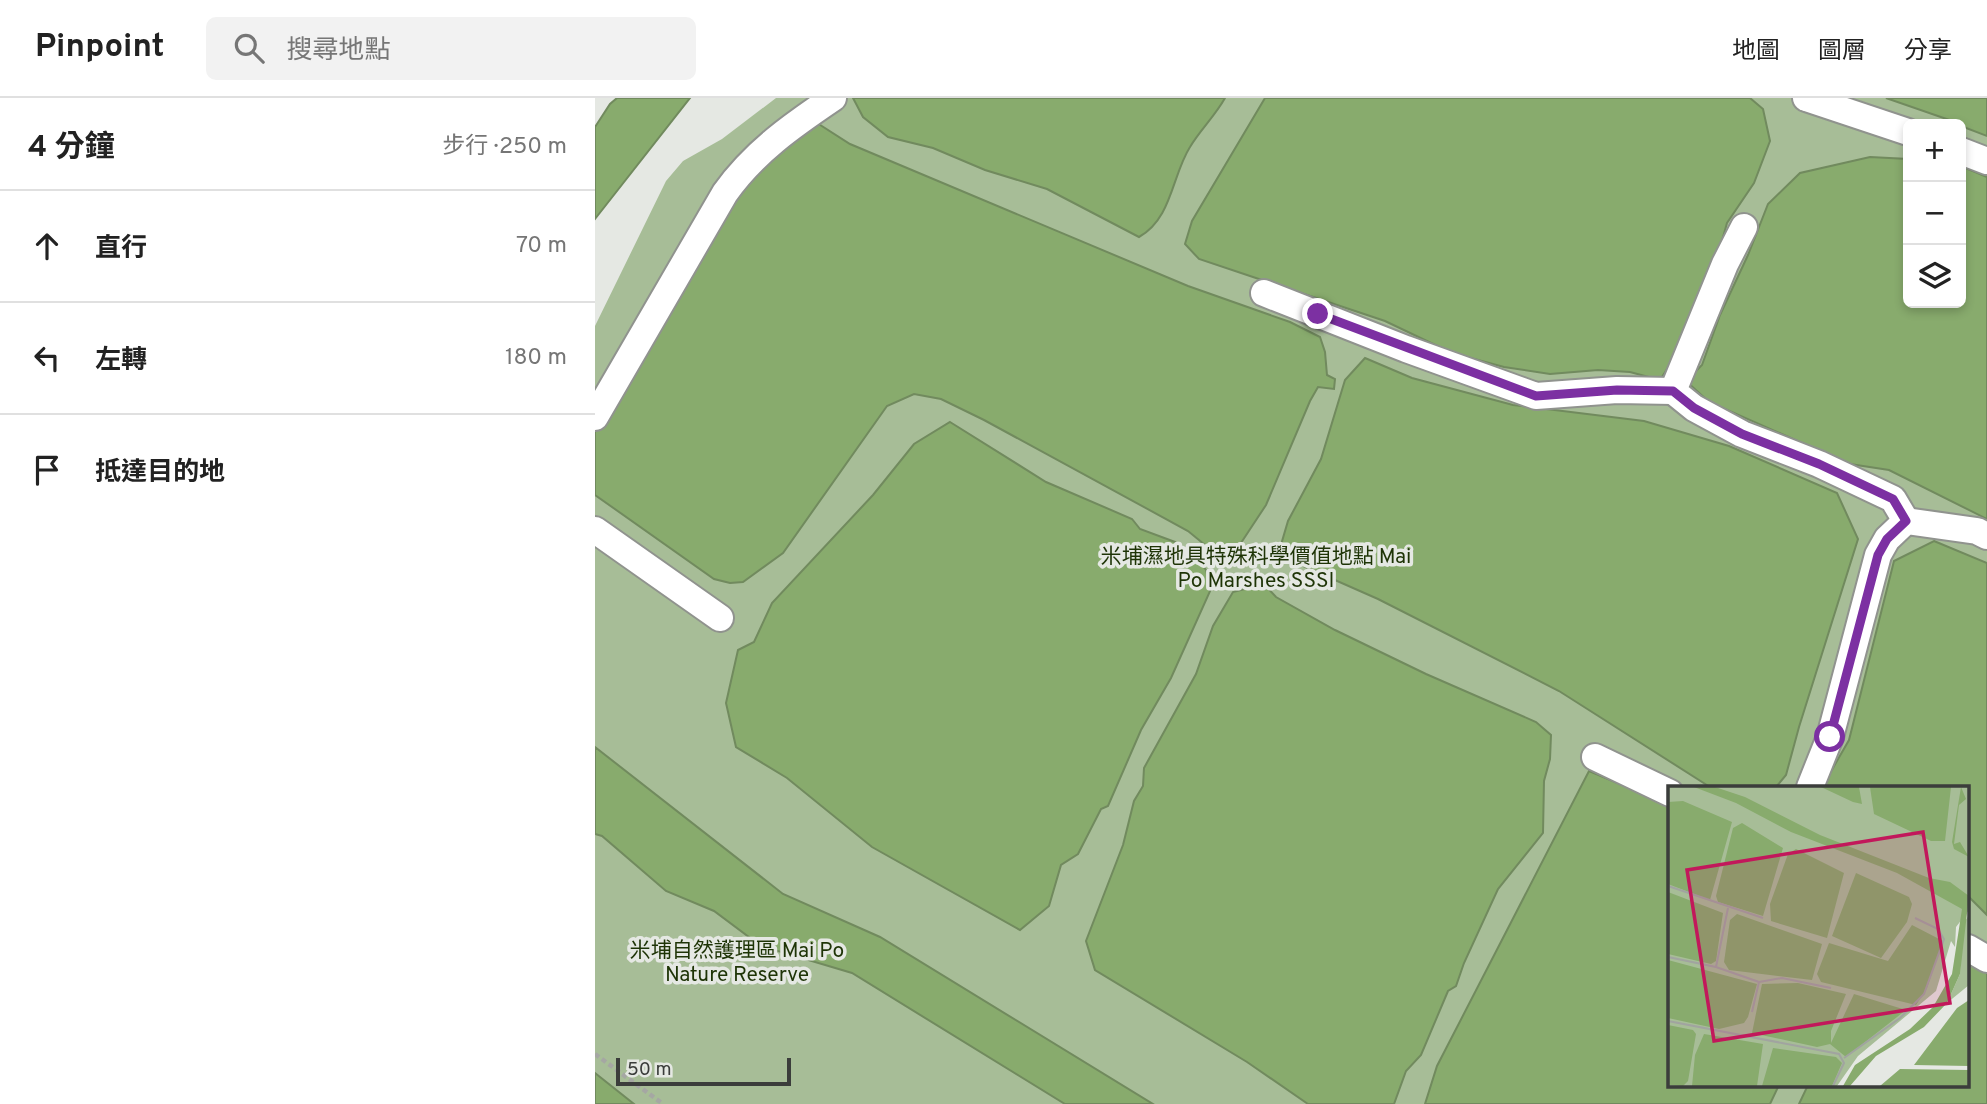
<!DOCTYPE html>
<html lang="zh-TW">
<head>
<meta charset="utf-8">
<style>
  body { margin:0; font-family:Overpass,"Noto Sans TC",sans-serif; background:#f2f2f2; color:#222 }
  .controls { position:absolute; right:21px; top:21px; display:grid; overflow:hidden; border-radius:10px; box-shadow:0 4px 10px #0003 }
  .controls button { width:63px; height:63px; display:grid; place-items:center; padding:0; border:0; border-bottom:2px solid #e0e0e0; background:#fff; color:#222; font:35px sans-serif }
  .scale { position:absolute; left:21px; bottom:18px; width:175px; box-sizing:border-box; padding-left:7px; border:4px solid #3b3d3b; border-top:0; font-size:19px; line-height:24px; white-space:nowrap; color:#3b3d3b; -webkit-text-stroke:5px #e5e8e3; paint-order:stroke }
  .stop { position:absolute; width:21px; height:21px; margin:-16px; border:5px solid #7c30a2; border-radius:50%; background:#fff }
  .stop.end { background:#7c30a2; border-color:#fff; box-shadow:0 2px 7px #0008 }
  .list { margin:0; padding:0; list-style:none }
  h2 { display:flex; justify-content:space-between; align-items:center; height:91px; margin:0; padding:0 28px; font-size:30px }
  h2 small { font-size:23px; font-weight:400; color:#767676 }
  .list li { display:grid; grid-template-columns:46px 1fr auto; gap:21px; align-items:center; box-sizing:border-box; height:112px; padding:0 28px; border-top:2px solid #e0e0e0 }
  .list b { display:block; font-size:26px; white-space:nowrap }
  .list em { font-size:23px; font-style:normal; color:#767676 }
  .icon { flex:none; width:38px; height:38px; fill:none; stroke:currentColor; stroke-width:2; stroke-linecap:round; stroke-linejoin:round }
  .map { position:relative; flex:none; width:1392px; height:1006px; overflow:hidden }
  header { display:flex; align-items:center; gap:42px; box-sizing:border-box; height:98px; padding:0 35px; background:#fff; border-bottom:2px solid #e0e0e0 }
  header strong { font-size:33px }
  nav { display:flex; gap:38px; margin-inline-start:auto; font-size:24px }
  .search { width:490px; height:63px; background:#f2f2f2; display:flex; align-items:center; gap:18px; box-sizing:border-box; padding:0 24px; border-radius:10px; color:#767676; font-size:26px }
  main { display:flex }
  aside { flex:1; background:#fff }
  .map>svg:first-child { display:block }
</style>
</head>
<body>
<header>
<strong>Pinpoint</strong>
<div class="search"><svg class="icon" aria-label="search" viewBox="0 0 24 24"><circle cx="10" cy="10" r="6"/><path d="M15 15l6 6"/></svg>搜尋地點</div>
<nav><a>地圖</a><a>圖層</a><a>分享</a></nav>
</header>
<main>
<aside>
<h2>4 分鐘<small>步行 · 250 m</small></h2>
<ul class="list">
<li><svg class="icon" aria-label="ahead" viewBox="0 0 24 24"><path d="M12 20V5M6 11l6-6 6 6"/></svg><div><b>直行</b></div><em>70 m</em></li>
<li><svg class="icon" aria-label="left" viewBox="0 0 24 24"><path d="M17 20v-9H6M10 6l-5 5 5 5"/></svg><div><b>左轉</b></div><em>180 m</em></li>
<li><svg class="icon" aria-label="arrive" viewBox="0 0 24 24"><path d="M6 21V4h12l-3 4 3 4H6"/></svg><div><b>抵達目的地</b></div></li>
</ul>
</aside>
<div class="map">
<svg width="1392" height="1006" viewBox="0 0 1392 1006">
  <rect width="100%" height="100%" fill="#e5e8e3"/>
  <path fill="#a7bd97" fill-rule="evenodd" d="M181,0H1392V1006H0V228L71,83L88,63L127,41ZM1313,26H1366V205H1313ZM1075,689H1373V987H1075Z"/>
  <g fill="#88ab6d" stroke="#718a5e" stroke-width="2">
    <polygon points="22,0 95,0 0,121 0,29 15,6"/>
    <path d="M258,0H630C620,18 605,32 595,49C577,77 577,121 544,139L452,91L390,72L338,50L293,39L268,19Z"/>
    <polygon points="670,0 1155,0 1168,11 1175,43 1159,85 1132,125 1111,200 1085,251 1065,282 1035,274 1003,272 955,276 909,269 857,255 790,223 604,161 590,146 597,123"/>
    <polygon points="1291,0 1392,0 1392,38 1366,28 1366,26"/>
    <polygon points="219,23 255,46 593,188 695,224 725,239 730,254 732,277 740,281 739,291 723,289 715,303 671,407 640,454 615,451 593,433 389,322 346,301 319,296 292,308 188,455 148,484 135,485 119,481 0,397 0,321 120,107"/>
    <polygon points="1275,59 1313,61 1313,205 1366,205 1366,68 1392,79 1392,421 1294,372 1255,366 1114,304 1091,283 1107,267 1125,217 1153,157 1173,106 1205,75"/>
    <polygon points="770,260 817,280 918,307 1049,323 1134,348 1242,395 1263,441 1204,629 1191,677 1181,689 1115,689 964,593 783,501 683,457 693,423 726,361 750,282"/>
    <polygon points="355,324 451,384 537,421 545,431 580,444 602,460 611,472 616,491 576,580 546,632 513,708 506,711 483,756 466,767 454,808 425,832 277,749 192,680 141,649 131,605 143,552 159,544 177,505 278,397 319,346"/>
    <polygon points="1339,443 1392,465 1392,817 1373,798 1373,689 1227,689 1254,642 1299,463"/>
    <polygon points="669,486 681,499 740,532 831,576 941,624 956,637 955,661 949,683 948,735 903,791 869,865 861,888 853,893 826,957 811,973 799,1006 713,1006 652,964 500,872 491,843 528,747 539,703 548,688 549,670 601,576 618,528 638,494"/>
    <polygon points="0,649 188,796 285,839 558,1006 470,1006 257,875 166,848 119,813 71,793 7,738 0,736"/>
    <polygon points="994,673 1075,707 1075,987 1184,987 1175,1006 830,1006 842,968"/>
    <polygon points="1373,862 1392,873 1392,1006 1204,1006 1213,987 1373,987"/>
    <polygon points="0,975 39,1006 0,1006"/>
  </g>
  <g fill="none" stroke-linecap="round" stroke-linejoin="round">
    <g stroke="#90938e" stroke-width="30">
      <g id="minor">
        <polyline points="1211,0 1313,34"/>
        <polyline points="1366,53 1392,63"/>
        <polyline points="1149,129 1130,166 1078,293 1099,310 1147,336 1224,366 1298,401 1311,423"/>
        <polyline points="669,195 811,251 941,298 1022,292 1078,293"/>
        <path d="M0,319L130,95C159,54 198,27 238,0"/>
        <polyline points="0,432 125,520"/>
        <polyline points="1000,659 1075,695"/>
        <polyline points="1215,689 1235,639 1283,457 1292,441 1311,423 1382,433 1392,438"/>
        <polyline points="1373,850 1392,861"/>
      </g>
    </g>
    <polyline stroke="#a5a7a3" stroke-width="4.5" stroke-dasharray="5 3.5" stroke-linecap="butt" points="0,956 68,1006"/>
    <use href="#minor" stroke="#fff" stroke-width="26"/>
  </g>
  <g fill="none" stroke-linecap="round" stroke-linejoin="round">
    <polyline stroke="#7c30a2" stroke-width="9" points="723,216 941,298 1022,292 1078,293 1099,310 1147,336 1224,366 1298,401 1311,423 1292,441 1283,457 1235,639"/>
  </g>
  <g text-anchor="middle" stroke-width="7" stroke-linejoin="round" paint-order="stroke">
    <g font-size="21" fill="#1e3406" stroke="#e5e8e3">
      <text x="661" y="465">米埔濕地具特殊科學價值地點 Mai<tspan x="661" dy="24">Po Marshes SSSI</tspan></text>
      <text x="142" y="859">米埔自然護理區 Mai Po<tspan x="142" dy="24">Nature Reserve</tspan></text>
    </g>
  </g>
  <g transform="translate(1073 688)">
    <rect width="301" height="301" fill="#e5e8e3"/>
    <path d="M0,1H301V124L288,141L287,161L283,155L268,205L190,270L169,300H0ZM301,129V199L279,217L292,188L294,140Z" fill="#a7bd97"/>
    <path d="M26,1H47L77,11L152,49L261,92L282,96L301,110L292,188L279,217L256,241L208,270L182,300H175L187,279L242,243L265,221L284,188L294,123L229,87L123,46L68,17ZM153,1H191L194,18L185,16ZM202,1H283L277,55H263L206,28ZM293,1L298,13L291,19L286,58L292,56L301,71L286,63L284,56ZM15,15L64,36L42,114L0,98V16ZM74,37L115,62L95,130L50,116L48,110L65,42ZM128,63L176,87L159,152L103,135L102,118L120,68ZM188,87L241,111L244,118L239,136L213,172L164,150ZM0,106L55,127L48,175L43,178L0,168ZM69,128L154,158L144,194L61,184L56,176L62,134ZM244,139L275,155L259,202L248,219L153,196L149,188L161,157L220,175ZM0,174L89,198L80,231L76,237L51,243L0,232ZM130,197L178,208L163,245V257L186,208L238,224L178,271L162,258L149,261L84,247L94,198ZM301,214V280L246,279L289,222ZM0,239L25,244L28,248L20,295L15,300L0,299ZM36,248L95,258L89,300H24L27,269ZM105,262L168,271L174,277L164,300H94ZM232,283L301,284V300H212Z" fill="#88ab6d"/>
    <path fill="none" stroke="#a1a4a0" stroke-width="2" d="M0,100L95,132M0,171L48,181L60,122M48,181L91,196L84,226M91,196L114,192L163,202M0,235L171,268L176,277L165,300M176,272L232,232L256,208L276,153L270,143L247,132"/>
    <path fill="#c2185b" fill-opacity="0.15" stroke="#c2185b" stroke-width="3.5" d="M255,46L282,217L46,255L19,84Z"/>
    <rect width="301" height="301" fill="none" stroke="#3b3d3b" stroke-width="3.5"/>
  </g>
</svg>
<div class="controls">
<button>+</button>
<button>−</button>
<button><svg class="icon" aria-label="layers" viewBox="0 0 24 24"><path d="M12 4l9 5-9 5-9-5zM3 14l9 5 9-5"/></svg></button>
</div>
<div class="scale">50 m</div>
<div class="stop" style="left:1235px;top:639px"></div>
<div class="stop end" style="left:723px;top:216px"></div>
</div>
</main>
</body>
</html>
